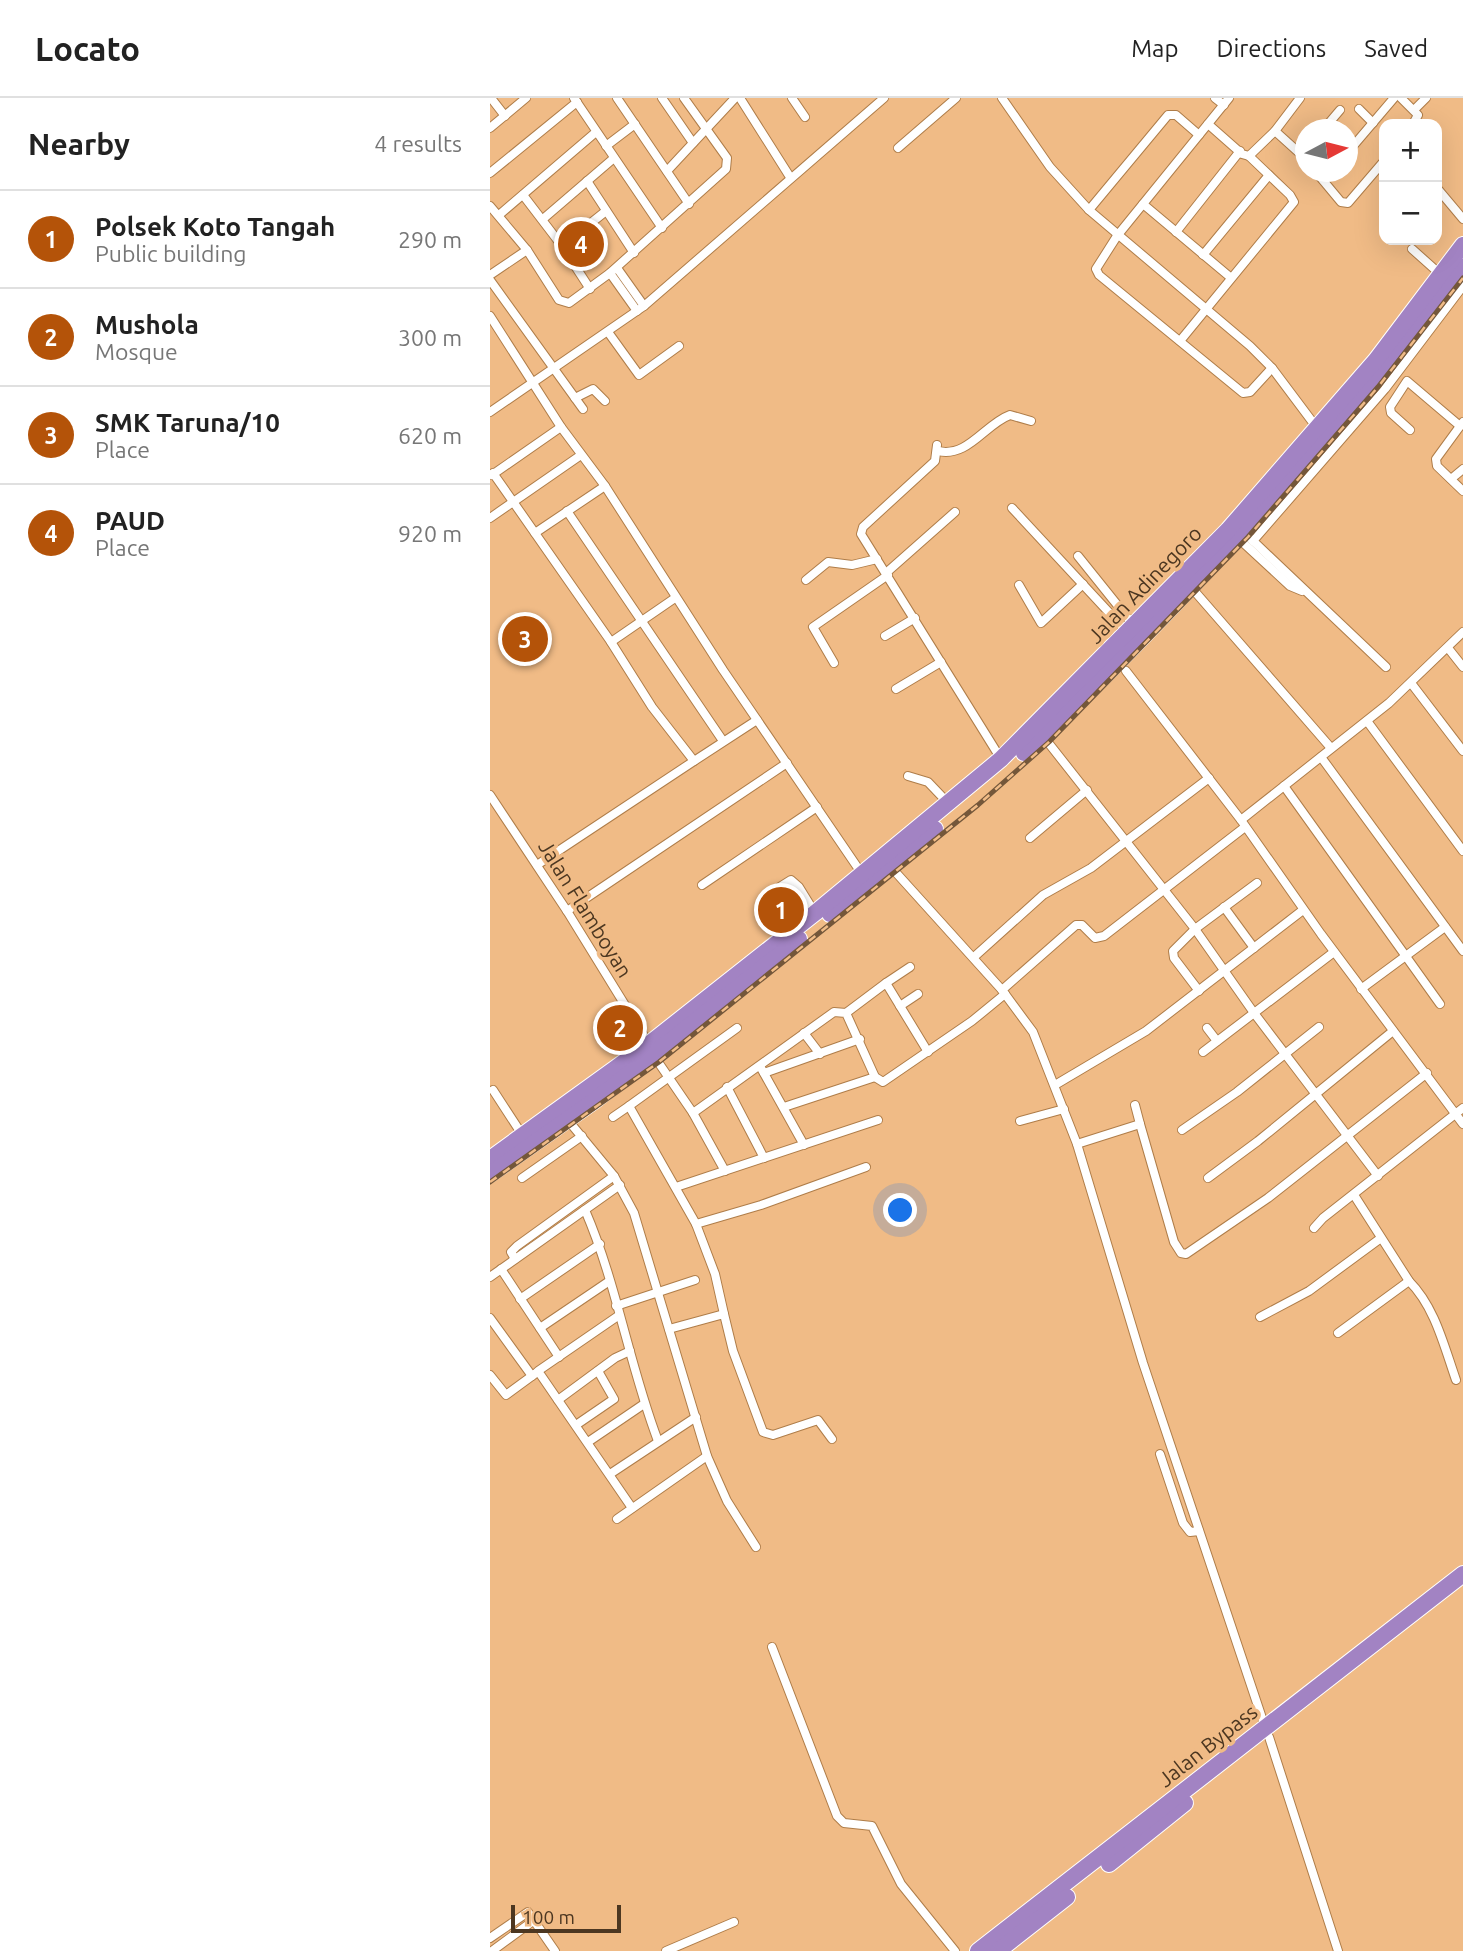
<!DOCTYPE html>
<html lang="en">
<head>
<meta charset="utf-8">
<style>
  body { margin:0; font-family:Ubuntu,sans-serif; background:#f6f6f6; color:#222 }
  .controls { position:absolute; right:21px; top:21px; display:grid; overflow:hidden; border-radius:14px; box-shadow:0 7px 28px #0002 }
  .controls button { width:63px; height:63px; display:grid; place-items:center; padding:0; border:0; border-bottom:2px solid #e0e0e0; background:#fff; color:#222; font:35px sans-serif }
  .compass { position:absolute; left:805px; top:21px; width:63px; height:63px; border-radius:50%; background:#fff; box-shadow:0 7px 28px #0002; rotate:83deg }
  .scale { position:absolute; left:21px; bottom:18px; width:110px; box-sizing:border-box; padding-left:7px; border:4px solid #4c3721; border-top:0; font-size:19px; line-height:24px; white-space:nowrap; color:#4c3721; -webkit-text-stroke:5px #f0bb86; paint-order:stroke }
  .you { position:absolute; left:411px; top:1113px; width:24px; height:24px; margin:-18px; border:5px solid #fff; border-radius:50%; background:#1a73e8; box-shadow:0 0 0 10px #1a73e833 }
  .badge { display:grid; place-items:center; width:46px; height:46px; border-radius:50%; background:#b45309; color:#fff; font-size:23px; font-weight:700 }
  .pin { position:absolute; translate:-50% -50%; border:4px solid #fff; box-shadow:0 2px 7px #0006 }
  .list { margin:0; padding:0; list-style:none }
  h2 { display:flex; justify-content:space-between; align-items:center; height:91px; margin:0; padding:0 28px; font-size:30px }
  h2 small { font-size:23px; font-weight:400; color:#767676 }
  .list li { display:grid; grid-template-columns:46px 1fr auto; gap:21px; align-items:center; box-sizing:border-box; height:98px; padding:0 28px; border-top:2px solid #e0e0e0 }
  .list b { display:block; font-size:26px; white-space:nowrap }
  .list p { margin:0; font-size:23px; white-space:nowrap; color:#767676 }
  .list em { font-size:23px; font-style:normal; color:#767676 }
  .map { position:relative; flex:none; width:973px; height:1853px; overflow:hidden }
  header { display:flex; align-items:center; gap:42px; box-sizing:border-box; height:98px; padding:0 35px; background:#fff; border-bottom:2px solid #e0e0e0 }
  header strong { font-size:33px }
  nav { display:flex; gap:38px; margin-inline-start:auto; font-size:24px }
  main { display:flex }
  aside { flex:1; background:#fff }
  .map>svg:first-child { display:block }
</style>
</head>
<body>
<header>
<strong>Locato</strong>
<nav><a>Map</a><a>Directions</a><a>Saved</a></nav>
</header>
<main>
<aside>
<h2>Nearby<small>4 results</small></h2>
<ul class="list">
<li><span class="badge">1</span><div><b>Polsek Koto Tangah</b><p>Public building</p></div><em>290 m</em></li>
<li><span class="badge">2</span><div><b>Mushola</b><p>Mosque</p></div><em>300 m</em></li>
<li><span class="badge">3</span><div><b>SMK Taruna/10</b><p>Place</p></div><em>620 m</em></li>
<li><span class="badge">4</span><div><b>PAUD</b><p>Place</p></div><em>920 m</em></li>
</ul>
</aside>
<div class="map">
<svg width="973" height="1853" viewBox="0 0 973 1853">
  <rect width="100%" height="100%" fill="#f0bb86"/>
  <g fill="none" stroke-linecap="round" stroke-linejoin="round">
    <g stroke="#af7d49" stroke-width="10">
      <g id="street">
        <polyline points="1,0 15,18"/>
        <polyline points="84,0 172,130"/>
        <polyline points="127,0 199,106"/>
        <polyline points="172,0 203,45"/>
        <polyline points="250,0 300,79"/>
        <polyline points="302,0 315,19"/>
        <polyline points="512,0 560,69 599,112 760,248 782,270 827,330"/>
        <polyline points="725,0 734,7"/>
        <polyline points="739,0 627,138 606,171 609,177 753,295 760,294 782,270"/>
        <polyline points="911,0 928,17 923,26"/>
        <polyline points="869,11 883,25"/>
        <polyline points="924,12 936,0"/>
        <polyline points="718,26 752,56 759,58 785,33 810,0"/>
        <polyline points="0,30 36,0"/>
        <polyline points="833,32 850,12"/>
        <polyline points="785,33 816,61"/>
        <polyline points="116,48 145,26"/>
        <polyline points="408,50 466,0"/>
        <polyline points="858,54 904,0"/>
        <polyline points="177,73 245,0"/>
        <polyline points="826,74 851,104 858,105 894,63"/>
        <polyline points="0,75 87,4"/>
        <polyline points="833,82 840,74"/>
        <polyline points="97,83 144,155"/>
        <polyline points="947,90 973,121"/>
        <polyline points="33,97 72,148 100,191"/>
        <polyline points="653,106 740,179"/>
        <polyline points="0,108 37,152 69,202 79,205 120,175 236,71 237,60 194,0"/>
        <polyline points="599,112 678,17 686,17 709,37"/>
        <polyline points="9,117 106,34"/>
        <polyline points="53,121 124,60"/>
        <polyline points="686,134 750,53"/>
        <polyline points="72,148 116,113"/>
        <polyline points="922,151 950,176"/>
        <polyline points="713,157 779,77"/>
        <polyline points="127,170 154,208"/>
        <polyline points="120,175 147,213"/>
        <polyline points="0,177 37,152"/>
        <polyline points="0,182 93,311"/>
        <polyline points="0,218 71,329 115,388 233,572 372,776"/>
        <polyline points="118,234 149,277 189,248"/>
        <polyline points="690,243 804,104 800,97 759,58"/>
        <polyline points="85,300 103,291 115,303"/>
        <polyline points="0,314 154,208 394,0"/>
        <polyline points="973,324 946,361 947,368 973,393"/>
        <polyline points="920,332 901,315 900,309 917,283 970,328"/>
        <polyline points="447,347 445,363 373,429 371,436 511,661"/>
        <path d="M448,353C478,360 495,326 520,317L541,323"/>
        <polyline points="3,375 121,544 162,609 204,663 267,622"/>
        <polyline points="2,377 71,329"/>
        <polyline points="961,381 973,371"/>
        <polyline points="522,410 638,535"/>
        <polyline points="77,413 233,643"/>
        <polyline points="0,420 91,357"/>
        <polyline points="45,435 115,388"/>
        <polyline points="747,439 800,488 812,493"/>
        <polyline points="761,441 896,569"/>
        <polyline points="763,443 895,291 973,188"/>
        <polyline points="588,458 645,529"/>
        <polyline points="396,475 465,414"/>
        <polyline points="316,482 338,464 362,467 387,461"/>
        <polyline points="529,487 551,525 593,486"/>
        <polyline points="700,488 841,650"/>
        <polyline points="395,538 425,520"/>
        <polyline points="121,544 185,500"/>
        <polyline points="958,550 973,569"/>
        <polyline points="344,565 323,529 398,477"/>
        <polyline points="636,573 751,722 831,836 973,1026"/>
        <polyline points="921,585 973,653"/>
        <polyline points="406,591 451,564"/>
        <polyline points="877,623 973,753"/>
        <polyline points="553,638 705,831 764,915 888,1078"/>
        <polyline points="831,659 973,853"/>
        <polyline points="418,678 438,684 459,706"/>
        <polyline points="794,688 950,906"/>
        <polyline points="0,697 77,813 159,946"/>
        <polyline points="751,722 899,605 973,534"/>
        <polyline points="540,740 597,692"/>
        <polyline points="47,767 204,663"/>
        <polyline points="400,768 512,892 543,934 587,1046 653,1265 775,1629"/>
        <polyline points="212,787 327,709"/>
        <polyline points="277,797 301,782 309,789 325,815"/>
        <polyline points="734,809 764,850"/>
        <polyline points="77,813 297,665"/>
        <polyline points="484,859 553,797 601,770 719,680"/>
        <polyline points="396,885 420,869"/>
        <polyline points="871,891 955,829"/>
        <polyline points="512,892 586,827 592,827 605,840 614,838 755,729"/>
        <polyline points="709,893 684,860 683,853 705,831 767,785"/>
        <polyline points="410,908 428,896"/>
        <polyline points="356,915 396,885 438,954"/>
        <polyline points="717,930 727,943"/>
        <polyline points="314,935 330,956"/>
        <polyline points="713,954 844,854"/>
        <polyline points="164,958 203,1015 235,1073"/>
        <polyline points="271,970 314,1047"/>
        <polyline points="274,975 370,941"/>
        <polyline points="565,987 656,933 813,812"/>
        <polyline points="237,989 274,1060"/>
        <polyline points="3,992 33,1038"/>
        <polyline points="294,1009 385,979"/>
        <polyline points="203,1015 344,914 356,915 385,979 393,984 482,923 515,896"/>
        <polyline points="123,1019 139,1008"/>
        <polyline points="77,1021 124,1078 144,1115 217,1358 237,1403 266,1449"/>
        <polyline points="530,1023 574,1011"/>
        <polyline points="650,1026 684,1144 691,1155 696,1156 778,1100 937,975"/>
        <polyline points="692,1032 747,994 829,929"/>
        <polyline points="587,1046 650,1026 645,1007"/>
        <polyline points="32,1080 92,1038"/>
        <polyline points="718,1080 768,1043 903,933"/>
        <polyline points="186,1089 388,1022"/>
        <path d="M864,1097L919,1183C945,1209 954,1248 966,1282"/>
        <path d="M95,1112C127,1186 139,1267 168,1343"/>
        <polyline points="206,1126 271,1107 376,1069"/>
        <polyline points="824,1130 833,1120 973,1010"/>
        <polyline points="25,1161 21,1154 27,1148 124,1078"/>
        <polyline points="11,1171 69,1259"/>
        <polyline points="0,1179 130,1087"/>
        <polyline points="30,1201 110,1146"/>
        <polyline points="126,1208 205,1182"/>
        <polyline points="234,1216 225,1176 206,1126 139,1008 247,930"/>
        <polyline points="128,1218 48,1273 142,1410"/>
        <polyline points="770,1219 819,1193 891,1140"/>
        <polyline points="0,1220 42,1278"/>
        <polyline points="50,1230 118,1184"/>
        <polyline points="179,1231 234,1216 243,1253 273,1334 283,1337 328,1322 342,1341"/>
        <polyline points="848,1235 919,1183"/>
        <polyline points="0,1277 16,1297 46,1275"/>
        <polyline points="68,1302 125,1260 140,1253"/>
        <polyline points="86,1327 124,1301 108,1273"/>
        <polyline points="98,1344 154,1306"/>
        <polyline points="670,1356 693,1425 700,1434 709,1433"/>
        <polyline points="120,1376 206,1319"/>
        <polyline points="127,1421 217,1358"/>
        <polyline points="282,1549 347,1718 354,1725 382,1728 411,1786 465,1853"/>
        <polyline points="779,1639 848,1853"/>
        <polyline points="0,1840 38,1814 65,1853"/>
        <polyline points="2,1853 43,1823"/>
        <polyline points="176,1853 244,1824"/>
      </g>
    </g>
    <g stroke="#fff" stroke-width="18">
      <g id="highway">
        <path d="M534,655C664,534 784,402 897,265C923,234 947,201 973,169"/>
        <polyline points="340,816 445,731"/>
        <polyline points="0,1061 159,946 325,815 511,661 738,432 886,262 973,147"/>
        <polyline points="0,1076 104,1003 309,841"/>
        <polyline points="619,1766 695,1705"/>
        <polyline points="488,1853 973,1476"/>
        <polyline points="508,1853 577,1799"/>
      </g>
    </g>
    <use href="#street" stroke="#fff" stroke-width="8"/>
    <use href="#highway" stroke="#a283c3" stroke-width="16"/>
    <g stroke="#74573a" stroke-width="5">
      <polyline id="rail" points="0,1084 169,964 488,707 559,644 758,439 888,289 973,180"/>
    </g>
    <use href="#rail" stroke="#f0bb86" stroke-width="2.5" stroke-dasharray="8" stroke-linecap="butt"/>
  </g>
  <g text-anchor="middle" stroke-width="7" stroke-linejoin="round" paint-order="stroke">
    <g font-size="21" fill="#4c3721" stroke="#f0bb86">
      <text transform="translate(655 487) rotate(-46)" y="7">Jalan Adinegoro</text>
      <text transform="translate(95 811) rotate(58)" y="7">Jalan Flamboyan</text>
      <text transform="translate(718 1648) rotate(-38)" y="7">Jalan Bypass</text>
    </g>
  </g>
</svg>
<div class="controls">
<button>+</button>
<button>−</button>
</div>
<svg class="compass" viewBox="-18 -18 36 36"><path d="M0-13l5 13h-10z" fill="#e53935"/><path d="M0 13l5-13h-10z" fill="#767676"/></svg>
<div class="scale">100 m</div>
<div class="you"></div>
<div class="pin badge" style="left:291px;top:812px">1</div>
<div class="pin badge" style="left:130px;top:930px">2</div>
<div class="pin badge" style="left:35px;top:541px">3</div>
<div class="pin badge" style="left:91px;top:146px">4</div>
</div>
</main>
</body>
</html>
